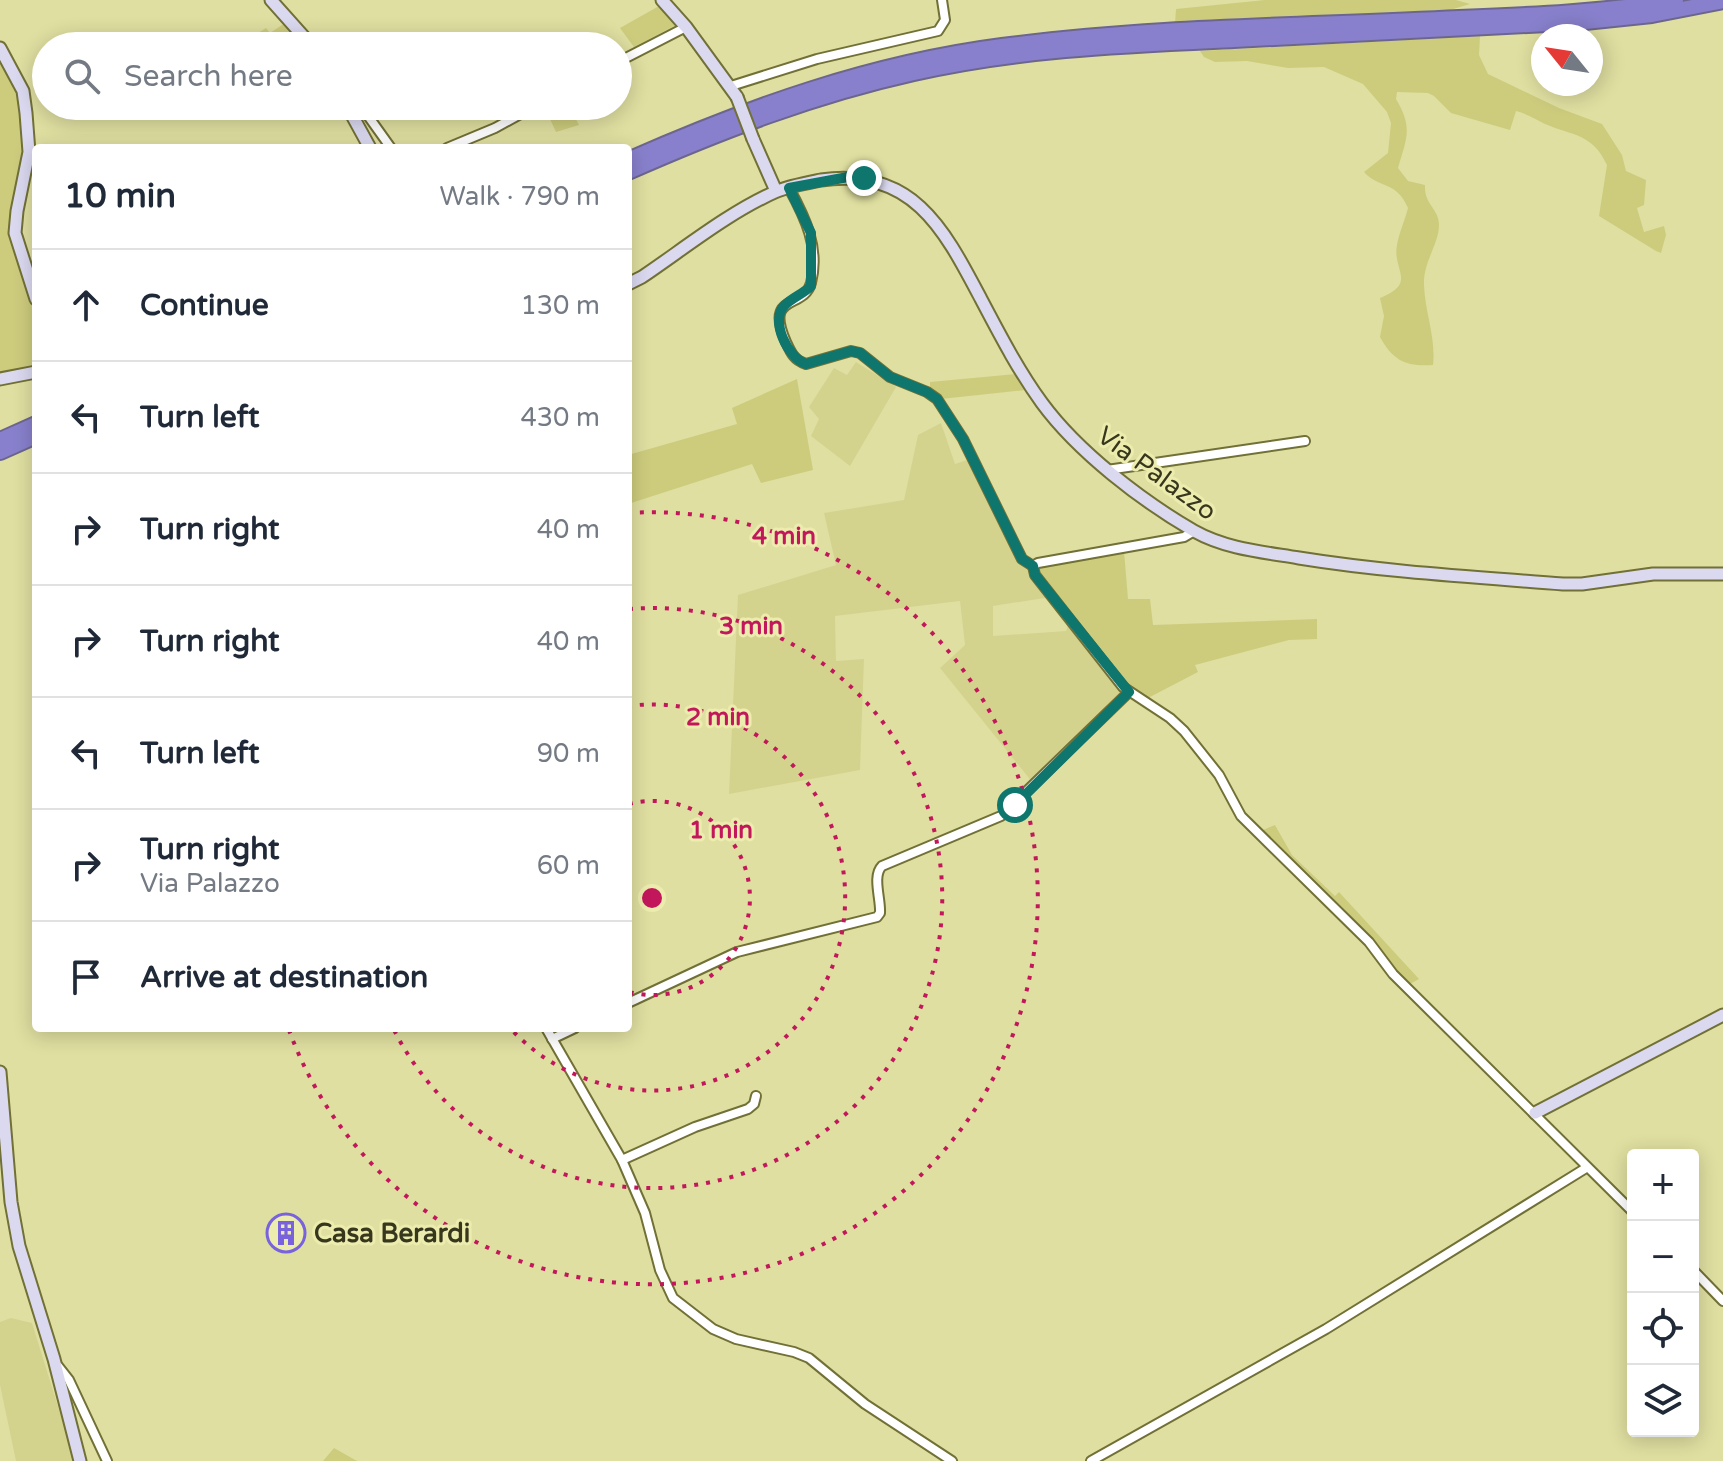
<!DOCTYPE html>
<html lang="en">
<head>
<meta charset="utf-8">
<style>
  body { margin:0; font-family:"Varela Round",sans-serif; background:#f2f2f3; color:#1f2937 }
  .controls { position:absolute; right:24px; bottom:24px; display:grid; overflow:hidden; border-radius:8px; box-shadow:0 4px 20px #0003 }
  .controls button { width:72px; height:72px; display:grid; place-items:center; padding:0; border:0; border-bottom:2px solid #e0e1e3; background:#fff; color:#1f2937; font:40px sans-serif }
  .compass { position:absolute; left:1531px; top:24px; width:72px; height:72px; border-radius:50%; background:#fff; box-shadow:0 4px 20px #0003; rotate:300deg }
  .stop { position:absolute; width:24px; height:24px; margin:-18px; border:6px solid #0f766e; border-radius:50%; background:#fff }
  .stop.end { background:#0f766e; border-color:#fff; box-shadow:0 2px 8px #0008 }
  .list { margin:0; padding:0; list-style:none }
  h2 { display:flex; justify-content:space-between; align-items:center; height:104px; margin:0; padding:0 32px; font-size:34px }
  h2 small { font-size:26px; font-weight:400; color:#747a83 }
  .list li { display:grid; grid-template-columns:52px 1fr auto; gap:24px; align-items:center; box-sizing:border-box; height:112px; padding:0 32px; border-top:2px solid #e0e1e3 }
  .list b { display:block; font-size:30px; white-space:nowrap }
  .list p { margin:0; font-size:26px; white-space:nowrap; color:#747a83 }
  .list em { font-size:26px; font-style:normal; color:#747a83 }
  .icon { flex:none; width:44px; height:44px; fill:none; stroke:currentColor; stroke-width:2; stroke-linecap:round; stroke-linejoin:round }
  .map { position:relative; flex:none; width:1723px; height:1461px; overflow:hidden }
  .search { position:absolute; background:#fff; box-shadow:0 4px 20px #0003; left:32px; top:32px; width:600px; height:88px; display:flex; align-items:center; gap:20px; box-sizing:border-box; padding:0 28px; border-radius:44px; color:#747a83; font-size:30px }
  .panel { position:absolute; background:#fff; box-shadow:0 4px 20px #0003; left:32px; top:144px; width:600px; height:888px; border-radius:8px }
  .map>svg:first-child { display:block }
</style>
</head>
<body>
<div class="map">
<svg width="1723" height="1461" viewBox="0 0 1723 1461">
  <rect width="100%" height="100%" fill="#dfdfa1"/>
  <g fill="#d4d38e">
    <polygon points="856,362 896,387 850,466 811,436 819,419 809,407 834,368 847,375"/>
    <polygon points="941,423 955,464 970,459 1029,566 1051,597 993,606 993,636 1066,631 1069,623 1125,693 1033,783 940,668 965,645 960,601 835,616 836,661 864,659 860,770 729,794 738,595 836,565 824,513 904,500 918,435"/>
    <polygon points="11,1318 32,1323 75,1461 16,1461 0,1385 0,1322"/>
  </g>
  <g fill="#cdcc7d">
    <polygon points="1265,0 1456,0 1470,4 1450,10 1175,23 1176,9"/>
    <polygon points="659,6 676,25 634,47 620,28"/>
    <polygon points="285,23 288,27 290,26 306,46 297,46 294,40 284,46 239,45 266,28 270,33"/>
    <path d="M1480,36L1479,55L1488,74L1559,108L1602,124L1622,155L1626,171L1646,180L1644,205L1637,208L1644,232L1664,226L1666,235L1661,253L1656,251L1599,216L1607,165C1592,133 1573,136 1545,124C1535,119 1527,114 1516,111L1510,130L1451,113L1434,96L1428,93L1397,92L1396,99C1413,128 1407,137 1398,168L1408,181L1425,185C1424,205 1439,208 1439,225C1439,244 1423,262 1424,285C1425,313 1436,337 1433,365C1407,367 1393,361 1380,337L1384,316L1380,298C1418,283 1392,270 1397,245C1399,233 1405,220 1408,208C1396,180 1379,189 1364,172L1388,153L1391,123L1387,112L1363,84L1324,67L1288,68L1247,61L1215,62L1204,57L1200,51Z"/>
    <polygon points="0,52 19,90 25,155 11,216 9,235 36,312 36,368 0,376"/>
    <polygon points="544,106 569,106 579,125 556,132"/>
    <polygon points="1016,374 1026,390 941,399 930,389 930,382"/>
    <polygon points="797,379 813,470 761,483 752,464 628,504 628,455 737,424 732,408"/>
    <polygon points="1124,551 1128,599 1150,599 1153,625 1317,619 1317,639 1289,640 1195,665 1198,672 1148,698 1128,687 1037,572 1038,565"/>
    <polygon points="1275,825 1292,855 1335,896 1339,892 1419,979 1408,985 1258,832"/>
    <polygon points="334,1448 357,1461 323,1461"/>
  </g>
  <g fill="none" stroke-linecap="round" stroke-linejoin="round">
    <g stroke="#717036" stroke-width="12">
      <g id="street">
        <polyline points="618,62 686,27"/>
        <polyline points="731,86 817,59 938,31 945,20 942,0"/>
        <polyline points="361,106 391,148"/>
        <polyline points="447,148 495,128 535,106"/>
        <path d="M789,188C805,217 820,248 811,283C804,310 764,292 786,342C791,353 794,360 806,364L851,351L860,353L890,377L927,392L937,399L963,439L1022,559L1033,566"/>
        <polyline points="1107,470 1305,441"/>
        <polyline points="1194,531 1184,537 1038,563 1033,566 1035,575 1123,687 1170,718 1184,731 1219,775 1241,816 1369,942 1393,974 1633,1212"/>
        <path d="M628,1003L737,952L877,917L880,913C881,899 872,876 882,866L1001,816L1129,692"/>
        <polyline points="546,1028 622,1160 645,1213 660,1270 673,1298 713,1329 736,1339 794,1352 809,1358 865,1404 952,1461"/>
        <polyline points="552,1039 575,1028"/>
        <polyline points="622,1160 695,1127 748,1109 754,1104 756,1096"/>
        <polyline points="1693,1270 1723,1301"/>
        <polyline points="58,1366 69,1380 107,1461"/>
        <polyline points="1091,1461 1326,1329 1586,1168"/>
      </g>
    </g>
    <g stroke="#717036" stroke-width="15">
      <g id="secondary">
        <polyline points="271,0 312,46"/>
        <polyline points="662,0 686,27 737,97"/>
        <polyline points="0,48 23,91 26,113 29,152 17,211 15,233 36,299"/>
        <polyline points="347,106 370,148"/>
        <polyline points="753,139 776,191"/>
        <path d="M628,284L642,277C685,248 728,213 775,192C789,186 806,183 821,180C913,167 944,229 981,299C1000,335 1018,370 1042,403C1078,452 1142,501 1194,531C1226,549 1263,552 1299,558C1386,572 1475,577 1563,584H1582L1653,574H1723"/>
        <polyline points="0,379 36,372"/>
        <polyline points="0,1072 11,1202 19,1246 54,1359 80,1461"/>
        <polyline points="1535,1113 1723,1015"/>
      </g>
    </g>
    <g stroke="#6c668f" stroke-width="18">
      <g id="highway">
        <path d="M628,160C748,107 871,63 1002,46C1153,26 1307,26 1459,18C1532,15 1604,12 1676,0"/>
        <path d="M628,172C721,131 815,95 914,73C1019,49 1127,45 1234,40C1351,35 1468,29 1585,22L1652,15L1723,1"/>
        <polyline points="0,440 36,424"/>
        <polyline points="0,452 36,436"/>
      </g>
    </g>
    <use href="#street" stroke="#fff" stroke-width="8"/>
    <use href="#secondary" stroke="#dbd9f0" stroke-width="11"/>
    <use href="#highway" stroke="#8880cc" stroke-width="14"/>
    <g stroke="#717036" stroke-width="15" stroke-linecap="butt">
      <polyline id="secondary-bridge" points="737,97 753,139"/>
    </g>
    <use href="#secondary-bridge" stroke="#dbd9f0" stroke-width="11"/>
  </g>
  <g fill="none" stroke-linecap="round" stroke-linejoin="round">
    <path stroke="#0f766e" stroke-width="10" d="M864,178L848,177L789,188L811,233V286C803,294 793,297 785,305C769,320 788,358 806,364L851,351L860,353L890,377L927,392L937,399L963,439L1022,559L1033,566L1035,575L1129,692L1015,805"/>
  </g>
  <g fill="none" stroke="#c2185b" stroke-width="4" stroke-dasharray="4 8">
    <path d="M629 804A97 97 0 1 1 629 992"/>
    <path d="M628 706A193 193 0 1 1 510 1028"/>
    <path d="M629 609A290 290 0 1 1 394 1030"/>
    <path d="M628 513A386 386 0 1 1 289 1030"/>
  </g>
  <defs>
    <g id="building-ring" transform="scale(2)"><circle r="9.5" fill="#ececae" stroke="#7862dd" stroke-width="1.5"/><path d="M-4-6H4V6H1V3H-1V6H-4ZM-2.5-4.3h1.7v1.8h-1.7ZM.8-4.3h1.7v1.8H.8ZM-2.5-1h1.7V.8h-1.7ZM.8-1h1.7V.8H.8Z" fill="#7862dd"/></g>
  </defs>
  <g fill-rule="evenodd">
    <use href="#building-ring" x="286" y="1233"/>
  </g>
  <g text-anchor="middle" stroke-width="6" stroke-linejoin="round" paint-order="stroke">
    <g font-size="26" fill="#37371e" stroke="#ececae">
      <text transform="translate(1157 473) rotate(36)" y="9">Via Palazzo</text>
    </g>
    <g font-size="26" font-weight="bold" fill="#37371e" stroke="#ececae" text-anchor="start">
      <text x="314" y="1242">Casa Berardi</text>
    </g>
  </g>
  <circle cx="652" cy="898" r="12" fill="#c2185b" stroke="#ececae" stroke-width="4"/>
  <g font-size="24" text-anchor="middle" font-weight="bold" fill="#c2185b" stroke="#ececae" stroke-width="6" stroke-linejoin="round" paint-order="stroke">
    <text x="784" y="544">4 min</text>
    <text x="751" y="634">3 min</text>
    <text x="718" y="725">2 min</text>
    <text x="721" y="838">1 min</text>
  </g>
</svg>
<div class="controls">
<button>+</button>
<button>−</button>
<button><svg class="icon" aria-label="locate" viewBox="0 0 24 24"><circle cx="12" cy="12" r="6"/><path d="M12 2v4M12 18v4M2 12h4M18 12h4"/></svg></button>
<button><svg class="icon" aria-label="layers" viewBox="0 0 24 24"><path d="M12 4l9 5-9 5-9-5zM3 14l9 5 9-5"/></svg></button>
</div>
<svg class="compass" viewBox="-18 -18 36 36"><path d="M0-13l5 13h-10z" fill="#e53935"/><path d="M0 13l5-13h-10z" fill="#747a83"/></svg>
<div class="stop" style="left:1015px;top:805px"></div>
<div class="stop end" style="left:864px;top:178px"></div>
<div class="search"><svg class="icon" aria-label="search" viewBox="0 0 24 24"><circle cx="10" cy="10" r="6"/><path d="M15 15l6 6"/></svg>Search here</div>
<section class="panel">
<h2>10 min<small>Walk · 790 m</small></h2>
<ul class="list">
<li><svg class="icon" aria-label="ahead" viewBox="0 0 24 24"><path d="M12 20V5M6 11l6-6 6 6"/></svg><div><b>Continue</b></div><em>130 m</em></li>
<li><svg class="icon" aria-label="left" viewBox="0 0 24 24"><path d="M17 20v-9H6M10 6l-5 5 5 5"/></svg><div><b>Turn left</b></div><em>430 m</em></li>
<li><svg class="icon" aria-label="right" viewBox="0 0 24 24"><path d="M7 20v-9h11M14 6l5 5-5 5"/></svg><div><b>Turn right</b></div><em>40 m</em></li>
<li><svg class="icon" aria-label="right" viewBox="0 0 24 24"><path d="M7 20v-9h11M14 6l5 5-5 5"/></svg><div><b>Turn right</b></div><em>40 m</em></li>
<li><svg class="icon" aria-label="left" viewBox="0 0 24 24"><path d="M17 20v-9H6M10 6l-5 5 5 5"/></svg><div><b>Turn left</b></div><em>90 m</em></li>
<li><svg class="icon" aria-label="right" viewBox="0 0 24 24"><path d="M7 20v-9h11M14 6l5 5-5 5"/></svg><div><b>Turn right</b><p>Via Palazzo</p></div><em>60 m</em></li>
<li><svg class="icon" aria-label="arrive" viewBox="0 0 24 24"><path d="M6 21V4h12l-3 4 3 4H6"/></svg><div><b>Arrive at destination</b></div></li>
</ul>
</section>
</div>
</body>
</html>
